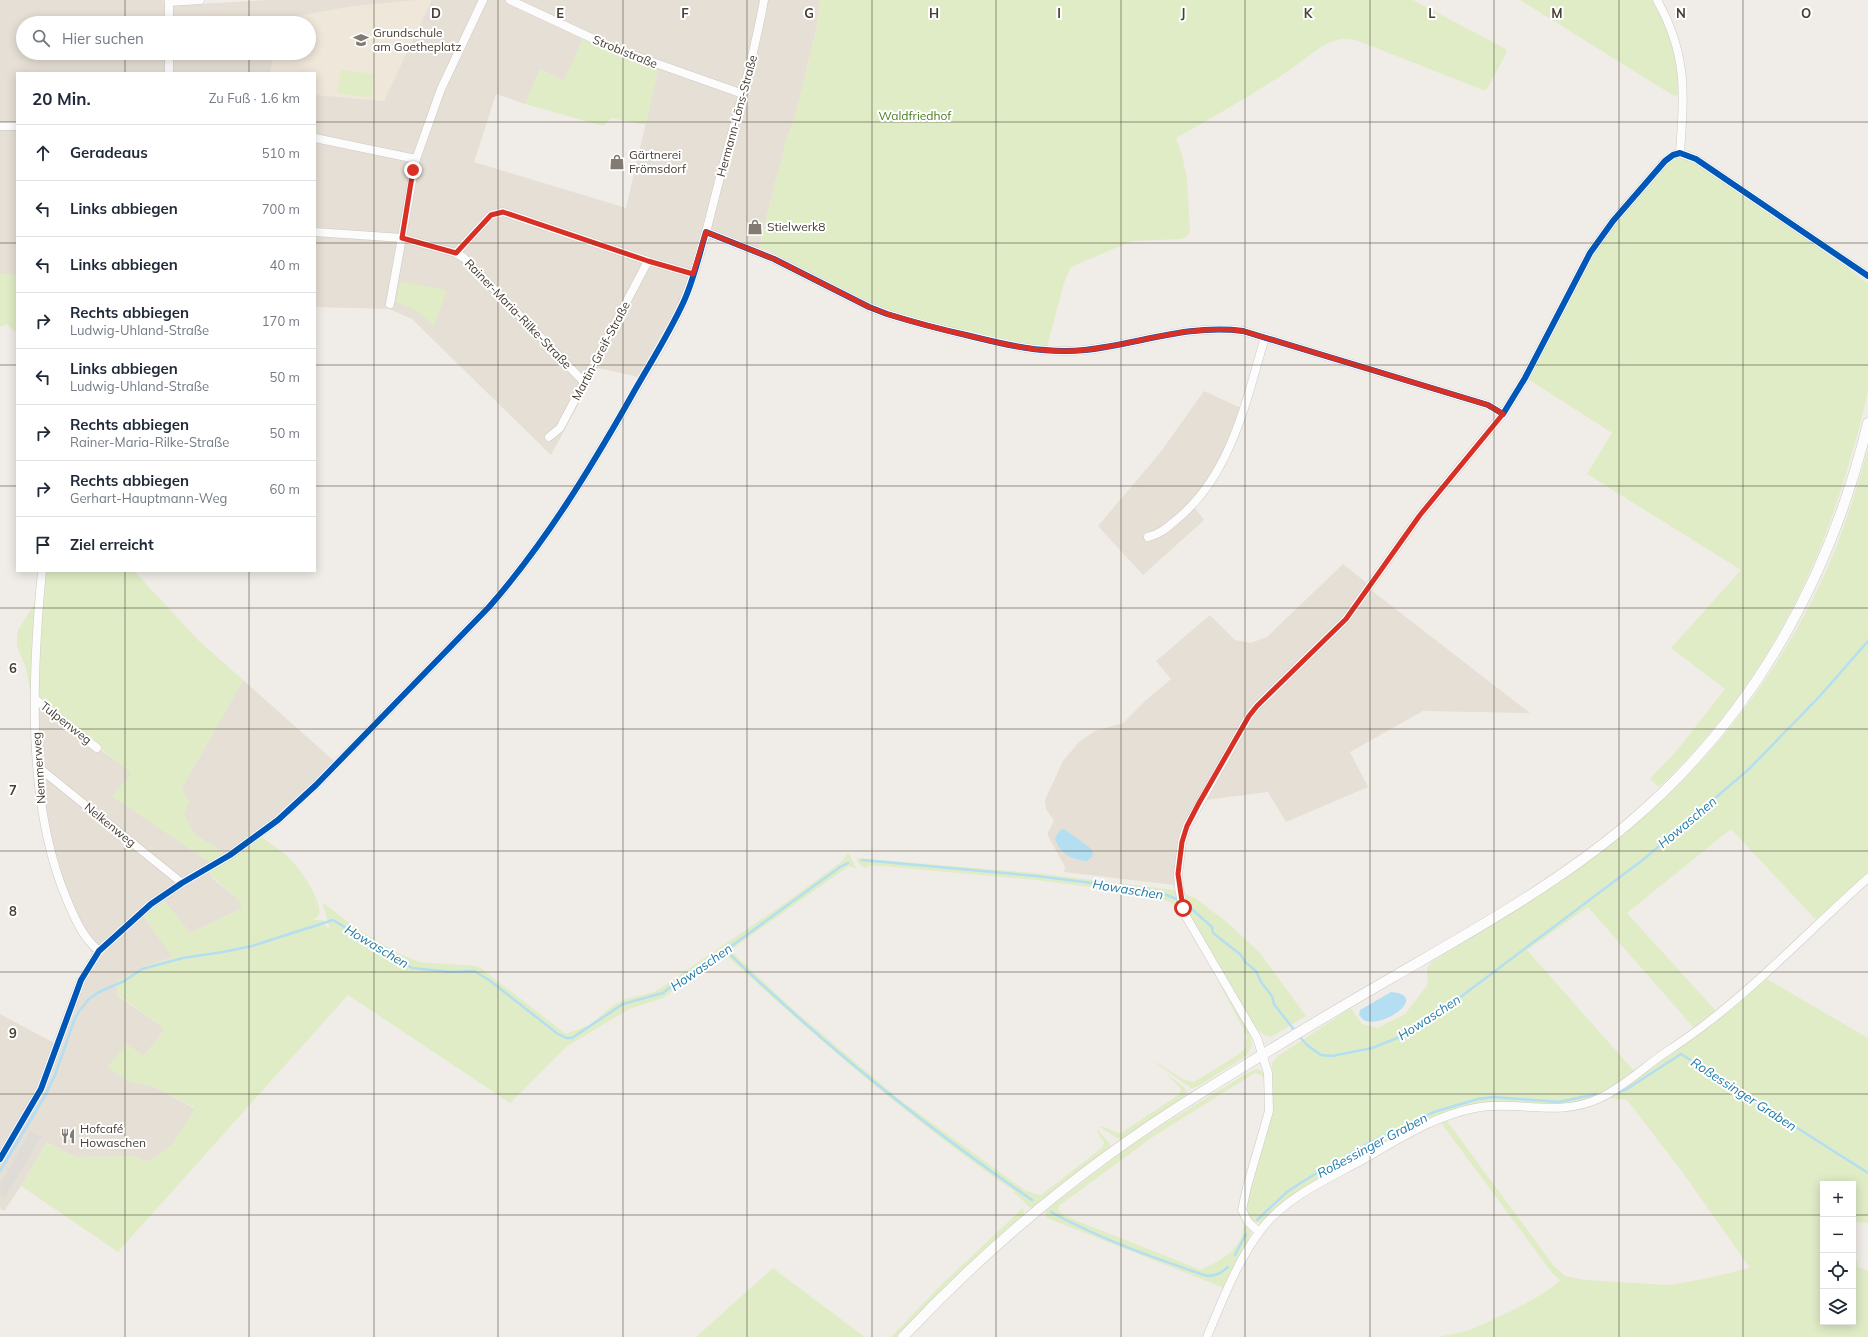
<!DOCTYPE html>
<html lang="de">
<head>
<meta charset="utf-8">
<style>
  body { margin:0; font-family:Mulish,sans-serif; background:#f2f2f3; color:#1f2937 }
  .controls { position:absolute; right:12px; bottom:12px; display:grid; overflow:hidden; border-radius:0px; box-shadow:0 2px 10px #0003 }
  .controls button { width:36px; height:36px; display:grid; place-items:center; padding:0; border:0; border-bottom:1px solid #e0e1e3; background:#fff; color:#1f2937; font:20px sans-serif }
  .stop { position:absolute; width:12px; height:12px; margin:-9px; border:3px solid #d93025; border-radius:50%; background:#fff }
  .stop.end { background:#d93025; border-color:#fff; box-shadow:0 1px 4px #0008 }
  .list { margin:0; padding:0; list-style:none }
  h2 { display:flex; justify-content:space-between; align-items:center; height:52px; margin:0; padding:0 16px; font-size:17px }
  h2 small { font-size:13px; font-weight:400; color:#747a83 }
  .list li { display:grid; grid-template-columns:26px 1fr auto; gap:12px; align-items:center; box-sizing:border-box; height:56px; padding:0 16px; border-top:1px solid #e0e1e3 }
  .list b { display:block; font-size:15px; white-space:nowrap }
  .list p { margin:0; font-size:13px; white-space:nowrap; color:#747a83 }
  .list em { font-size:13px; font-style:normal; color:#747a83 }
  .icon { flex:none; width:22px; height:22px; fill:none; stroke:currentColor; stroke-width:2; stroke-linecap:round; stroke-linejoin:round }
  .map { position:relative; flex:none; width:1868px; height:1337px; overflow:hidden }
  .search { position:absolute; background:#fff; box-shadow:0 2px 10px #0003; left:16px; top:16px; width:300px; height:44px; display:flex; align-items:center; gap:10px; box-sizing:border-box; padding:0 14px; border-radius:22px; color:#747a83; font-size:15px }
  .panel { position:absolute; background:#fff; box-shadow:0 2px 10px #0003; left:16px; top:72px; width:300px; height:500px; border-radius:0px }
  .map>svg:first-child { display:block }
</style>
</head>
<body>
<div class="map">
<svg width="1868" height="1337" viewBox="0 0 1868 1337">
  <rect width="100%" height="100%" fill="#f0ede8"/>
  <g fill="#e5dfd5" fill-rule="evenodd">
    <path d="M0,0H163L165,6L268,0H820L816,31L796,114L786,141L757,255L719,241L711,240L706,245L693,289L638,377L598,368L551,455L412,319L389,309L315,307V73H17V275L0,274ZM23,23H309V53H23ZM583,39L658,70L626,208L474,162L496,94L525,104L540,69L564,81Z"/>
    <polygon points="1204,391 1245,410 1194,507 1204,520 1143,575 1098,526 1160,453"/>
    <polygon points="1343,564 1367,583 1371,590 1530,713 1423,711 1350,752 1368,787 1286,822 1268,792 1205,800 1191,827 1186,842 1182,871 1183,886 1064,872 1065,867 1048,836 1048,832 1054,821 1046,809 1045,800 1063,761 1079,742 1095,731 1123,723 1145,701 1171,679 1156,661 1210,615 1235,640 1251,643 1267,637"/>
    <polygon points="243,680 334,761 317,781 262,830 226,854 195,835 184,815 182,788"/>
    <polygon points="32,699 132,773 112,796 211,863 212,878 236,897 243,908 190,933 164,901 144,917 173,957 146,966 116,982 118,996 165,1029 144,1056 130,1082 155,1087 195,1109 173,1144 149,1162 132,1156 75,1157 47,1142 21,1186 4,1211 0,1208 0,1014 56,1044 92,953 66,908 44,843 36,788"/>
  </g>
  <polygon fill="#efe7d9" points="417,0 431,0 431,2 384,101 315,95 315,73 270,73 274,53 309,53 309,23 274,23 273,20 353,6"/>
  <g fill="#e0ecc6">
    <path d="M820,0H1413L1506,49L1507,52L1487,89L1483,90L1358,41C1350,39 1342,38 1334,41C1318,46 1305,60 1291,69C1254,94 1215,116 1176,138L1182,154L1187,179L1190,230L1188,235L1182,239L1132,241L1071,267L1064,283L1047,347L1005,340L898,315L850,295L769,251L759,248L786,141L796,114L816,31Z"/>
    <polygon points="1520,0 1653,0 1662,16 1679,64 1680,94 1674,96"/>
    <polygon points="583,39 658,70 646,125 611,118 603,126 525,104 540,69 564,81"/>
    <polygon points="341,70 374,74 371,98 337,93"/>
    <path d="M1680,157L1695,163L1841,263L1868,284C1868,308 1868,332 1868,356C1868,367 1868,379 1868,389C1864,414 1856,439 1849,463C1815,585 1752,699 1659,787L1650,779L1678,749L1725,689L1671,648L1741,570L1587,474L1612,433L1528,379L1592,256L1616,223L1667,163L1673,158Z"/>
    <polygon points="0,274 17,275 17,333 6,324 0,327"/>
    <polygon points="400,281 447,290 434,326 417,311 396,302"/>
    <path d="M1868,449V876L1817,921L1731,829L1627,913L1716,1011L1694,1028L1588,907L1527,950L1634,1071L1611,1089L1595,1098L1568,1105H1477L1316,1181L1265,1222C1256,1224 1253,1222 1247,1215L1248,1192L1273,1099L1272,1063L1278,1056L1351,1008L1362,1024L1377,1028L1405,1014L1428,984L1427,968L1432,962C1514,911 1598,861 1668,795C1738,729 1802,635 1837,545C1849,513 1859,481 1868,449Z"/>
    <polygon points="46,571 134,571 199,641 243,680 182,788 189,801 184,815 195,835 226,854 211,863 112,796 131,773 38,698 38,653"/>
    <polygon points="38,589 34,753 31,752 30,692 26,668 17,646 17,636 18,630 34,605"/>
    <path d="M261,837C272,844 282,851 291,860C301,869 323,903 319,915L313,920H323L326,927L330,929L322,902L359,930L399,954L420,962L476,966L482,969L566,1034L589,1025L614,1005L625,999L654,992L665,985L785,903L841,862L848,853L857,869L849,866L732,949L736,956L795,1011L899,1099L1026,1191L1041,1195L1098,1151L1103,1146L1104,1142L1097,1132V1129L1110,1144V1149L1032,1209C1025,1205 1022,1197 1014,1194V1191C911,1120 817,1039 725,954L663,998L629,1009L566,1047L510,1103L348,995L118,1252L21,1186L47,1142L75,1157L132,1156L149,1162L173,1144L195,1108L155,1087L130,1082L107,1067L127,1044L144,1056L165,1029L118,995L116,982L146,966L173,957L144,917L164,901L190,933L243,908L236,897L208,873Z"/>
    <polygon points="857,858 1035,873 1174,890 1177,893 1180,913 1172,903 1153,895 1035,880 870,865 865,868 859,864"/>
    <polygon points="1185,894 1195,898 1227,922 1260,953 1306,1016 1271,1037 1264,1035 1257,1029 1240,1005 1188,914"/>
    <polygon points="1216,977 1249,1032 1252,1045 1246,1056 1197,1087 1191,1088 1149,1058 1183,1079 1194,1082 1239,1054 1245,1048 1247,1036"/>
    <path d="M1765,978L1868,1038V1223L1853,1222V1184H1823V1322H1853V1240L1858,1267L1868,1271V1337H1439C1448,1334 1459,1334 1469,1330C1489,1322 1548,1295 1560,1280L1553,1274L1441,1123L1447,1121L1554,1266L1565,1276L1585,1280L1668,1285L1704,1279L1750,1268L1683,1173L1627,1100L1609,1098L1688,1041Z"/>
    <path d="M1257,1069L1262,1071L1267,1083L1261,1075L1255,1073L1154,1136L1060,1205L1058,1209L1061,1213L1075,1220L1201,1270C1218,1261 1242,1251 1243,1228L1246,1226L1251,1232C1248,1249 1229,1269 1224,1288L1047,1218L1045,1212L1050,1207L1126,1149L1164,1124L1248,1073Z"/>
    <polygon points="1168,1075 1184,1087 1187,1093 1185,1096 1123,1139 1119,1139 1100,1127 1102,1126 1115,1132 1121,1133 1180,1094 1181,1089"/>
    <polygon points="1023,1208 1024,1215 953,1278 896,1337 891,1337 942,1284"/>
    <polygon points="773,1268 865,1337 696,1337"/>
  </g>
  <polygon fill="#dfdcd8" points="30,1131 41,1137 9,1191 3,1198 0,1192 1,1183"/>
  <g fill="#b4def2">
    <path d="M1064,829L1090,848L1093,853L1092,857L1087,861C1072,860 1059,853 1055,838L1060,830Z"/>
    <path d="M1391,992C1429,995 1386,1027 1366,1021C1363,1020 1361,1017 1359,1015L1360,1010Z"/>
  </g>
  <g fill="none" stroke-linecap="round" stroke-linejoin="round">
    <g stroke="#b4def2" stroke-width="2.5">
      <polyline points="862,860 1036,876 1157,891 1179,900"/>
      <polyline points="1185,903 1212,927 1213,933 1241,955 1245,962 1256,971 1261,982 1272,996 1274,1004 1295,1031"/>
      <path d="M726,950C749,974 775,996 799,1018C873,1084 951,1144 1032,1200"/>
      <polyline points="1298,1035 1307,1045 1321,1055 1332,1056 1372,1048 1400,1037 1434,1017 1644,859 1749,769 1819,697 1868,641"/>
      <polyline points="1619,1092 1627,1089 1681,1054 1868,1173"/>
      <polyline points="0,1171 45,1096 55,1075 74,1021 79,1011 89,999 99,992 124,981 142,969 183,958 223,952 252,946 333,920 412,968 451,972 474,971 489,980 558,1034 566,1038 572,1038 623,1004 663,993 688,973 726,950 840,867 848,863"/>
      <path d="M1051,1212C1100,1239 1154,1258 1207,1276C1217,1276 1221,1273 1228,1267"/>
      <polyline points="1257,1220 1287,1192 1302,1182 1367,1144 1434,1112 1478,1099 1493,1097 1559,1102 1596,1094"/>
      <polyline points="1235,1255 1246,1234"/>
    </g>
    <g stroke="#cdc9c4" stroke-width="9">
      <g id="minor">
        <polyline points="169,0 169,2 200,0"/>
        <polyline points="510,0 613,48 743,94"/>
        <path d="M1657,0C1688,55 1684,93 1680,153"/>
        <polyline points="169,2 169,23"/>
        <polyline points="169,73 169,53"/>
        <polyline points="0,126 17,126"/>
        <polyline points="315,138 416,159"/>
        <polyline points="315,232 402,238 456,253 464,258 585,383"/>
        <path d="M706,232L774,259L869,307L887,314C913,322 939,329 966,335C1006,345 1043,354 1085,350C1140,344 1186,324 1243,331L1488,405L1503,414"/>
        <polyline points="456,253 491,215 503,212 648,261 693,274"/>
        <polyline points="390,304 416,159 441,89 483,0"/>
        <polyline points="549,437 560,428 648,261"/>
        <path d="M1148,537C1160,534 1167,528 1176,520C1231,476 1246,401 1265,337"/>
        <path d="M42,571C32,674 26,804 67,900C75,919 83,938 99,951"/>
        <polyline points="35,699 97,748"/>
        <polyline points="38,767 182,883"/>
        <path d="M0,1159L41,1089L81,980L99,951L151,904L182,883L230,855L278,820L316,785L489,607C547,541 591,467 635,391C652,361 672,331 685,298C700,261 709,220 719,181C735,121 753,61 764,0"/>
        <polyline points="1259,1232 1248,1222 1242,1210 1247,1187 1269,1111 1268,1073 1257,1038 1184,913 1179,888 1178,874 1182,842 1187,826 1249,716 1257,706 1346,619 1420,515 1503,414 1525,378 1590,253 1613,221 1665,161 1673,155 1680,153 1696,159 1868,276"/>
        <path d="M1207,1337C1222,1301 1237,1262 1260,1231C1285,1197 1328,1179 1364,1159C1399,1139 1434,1116 1475,1108C1517,1100 1559,1118 1600,1098C1621,1088 1640,1071 1659,1057C1675,1046 1692,1035 1707,1023C1764,979 1814,926 1868,878"/>
      </g>
    </g>
    <g stroke="#cdc9c4" stroke-width="11">
      <path id="tertiary" d="M903,1337C990,1244 1091,1161 1199,1094C1263,1054 1328,1014 1393,977C1474,930 1557,884 1629,823C1752,719 1830,579 1868,423"/>
    </g>
    <use href="#minor" stroke="#fdfcfc" stroke-width="8"/>
    <use href="#tertiary" stroke="#fdfcfc" stroke-width="10"/>
    <g stroke="#fff" stroke-width="8">
      <path id="cycleway" d="M0,1159L41,1089L81,980L99,951L151,904L182,883L230,855L278,820L316,785L489,607C545,543 589,471 631,397C649,365 669,334 684,301C694,279 699,255 706,232L774,259L869,307L887,314C913,322 939,329 966,335C1006,345 1043,354 1085,350C1140,344 1186,324 1243,331L1488,405L1503,414L1525,378L1590,253L1613,221L1665,161L1673,155L1680,153L1696,159L1868,276"/>
    </g>
    <use href="#cycleway" stroke="#0057b8" stroke-width="6"/>
  </g>
  <g fill="none" stroke-linecap="round" stroke-linejoin="round">
    <path stroke="#d93025" stroke-width="5" d="M413,170L402,238L456,253L491,215L503,212L648,261L693,274L706,232L774,259L869,307L887,314C913,322 939,329 966,335C1006,345 1043,354 1085,350C1140,344 1186,324 1243,331L1488,405L1503,414L1420,515L1346,619L1257,706L1249,716L1199,803L1187,826L1182,842L1178,874L1183,908"/>
  </g>
  <path fill="none" stroke="#473e34" stroke-width="1" stroke-opacity="0.55" d="M125,0V23M249,0V23M374,0V1337M498,0V1337M623,0V1337M747,0V1337M872,0V1337M996,0V1337M1121,0V1337M1245,0V1337M1370,0V1337M1494,0V1337M1619,0V1337M1743,0V1337M125,53V73M249,53V73M0,122H17M315,122H1868M0,243H17M315,243H1868M0,365H17M315,365H1868M0,486H17M315,486H1868M125,571V1337M249,571V1337M0,608H1868M0,729H1868M0,851H1868M0,972H1868M0,1094H1868M0,1215H1823M1853,1215H1868"/>
  <defs>
    <g id="school-bare" transform="scale(1.2)"><path d="M0-5L7-2L0 1L-7-2ZM-4 1L0 2.5L4 1V4Q0 6-4 4Z" fill="#827b73" stroke="#fff" stroke-width="2.5" paint-order="stroke"/></g>
    <g id="shop-bare" transform="scale(1.2)"><path d="M-5-2.5h2.3a2.7 3.5 0 0 1 5.4 0H5L5.5 6h-11ZM-1.5-2.5h3a1.5 2.3 0 0 0-3 0Z" fill="#827b73" stroke="#fff" stroke-width="2.5" paint-order="stroke"/></g>
    <g id="restaurant-bare" transform="scale(1.2)"><path d="M-5-6h1v4h1v-4h1v4h1v-4h1v5L-1.5 .5V6h-2V.5L-5-1ZM5-6V6H3V1.5H1.5Q1.5-4 5-6Z" fill="#827b73" stroke="#fff" stroke-width="2.5" paint-order="stroke"/></g>
  </defs>
  <g fill-rule="evenodd">
    <use href="#school-bare" x="361" y="40"/>
    <use href="#shop-bare" x="617" y="162"/>
    <use href="#shop-bare" x="755" y="227"/>
    <use href="#restaurant-bare" x="68" y="1136"/>
  </g>
  <g text-anchor="middle" stroke-width="4" stroke-linejoin="round" paint-order="stroke">
    <g font-size="12" fill="#473e34" stroke="#fff" text-anchor="start">
      <text x="373" y="37">Grundschule<tspan x="373" dy="14">am Goetheplatz</tspan></text>
      <text x="629" y="159">Gärtnerei<tspan x="629" dy="14">Frömsdorf</tspan></text>
      <text x="767" y="231">Stielwerk8</text>
      <text x="80" y="1133">Hofcafé<tspan x="80" dy="14">Howaschen</tspan></text>
    </g>
    <g font-size="12" fill="#473e34" stroke="#fff">
      <text transform="translate(625 52) rotate(22)" y="4">Stroblstraße</text>
      <text transform="translate(737 116) rotate(-75)" y="4">Hermann-Löns-Straße</text>
      <text transform="translate(518 314) rotate(46)" y="4">Rainer-Maria-Rilke-Straße</text>
      <text transform="translate(601 351) rotate(-62)" y="4">Martin-Greif-Straße</text>
      <text transform="translate(66 723) rotate(38)" y="4">Tulpenweg</text>
      <text transform="translate(39 768) rotate(-94)" y="4">Nemmerweg</text>
      <text transform="translate(110 825) rotate(39)" y="4">Nelkenweg</text>
    </g>
    <g font-size="12" fill="#4c7d22" stroke="#fff">
      <text x="915" y="120">Waldfriedhof</text>
    </g>
    <g font-size="13" font-style="italic" fill="#227baa" stroke="#fff">
      <text transform="translate(1687 822) rotate(-40)" y="5">Howaschen</text>
      <text transform="translate(1128 889) rotate(9)" y="5">Howaschen</text>
      <text transform="translate(377 946) rotate(31)" y="5">Howaschen</text>
      <text transform="translate(701 967) rotate(-35)" y="5">Howaschen</text>
      <text transform="translate(1429 1017) rotate(-33)" y="5">Howaschen</text>
      <text transform="translate(1744 1094) rotate(33)" y="5">Roßessinger Graben</text>
      <text transform="translate(1372 1145) rotate(-28)" y="5">Roßessinger Graben</text>
    </g>
  </g>
  <g font-size="13" text-anchor="middle" font-weight="bold" fill="#473e34" stroke="#fff" stroke-width="4" stroke-linejoin="round" paint-order="stroke">
    <text x="436" y="18">D</text>
    <text x="560" y="18">E</text>
    <text x="685" y="18">F</text>
    <text x="809" y="18">G</text>
    <text x="934" y="18">H</text>
    <text x="1059" y="18">I</text>
    <text x="1183" y="18">J</text>
    <text x="1308" y="18">K</text>
    <text x="1432" y="18">L</text>
    <text x="1557" y="18">M</text>
    <text x="1681" y="18">N</text>
    <text x="1806" y="18">O</text>
    <text x="13" y="673">6</text>
    <text x="13" y="795">7</text>
    <text x="13" y="916">8</text>
    <text x="13" y="1038">9</text>
  </g>
</svg>
<div class="controls">
<button>+</button>
<button>−</button>
<button><svg class="icon" aria-label="locate" viewBox="0 0 24 24"><circle cx="12" cy="12" r="6"/><path d="M12 2v4M12 18v4M2 12h4M18 12h4"/></svg></button>
<button><svg class="icon" aria-label="layers" viewBox="0 0 24 24"><path d="M12 4l9 5-9 5-9-5zM3 14l9 5 9-5"/></svg></button>
</div>
<div class="stop" style="left:1183px;top:908px"></div>
<div class="stop end" style="left:413px;top:170px"></div>
<div class="search"><svg class="icon" aria-label="search" viewBox="0 0 24 24"><circle cx="10" cy="10" r="6"/><path d="M15 15l6 6"/></svg>Hier suchen</div>
<section class="panel">
<h2>20 Min.<small>Zu Fuß · 1.6 km</small></h2>
<ul class="list">
<li><svg class="icon" aria-label="ahead" viewBox="0 0 24 24"><path d="M12 20V5M6 11l6-6 6 6"/></svg><div><b>Geradeaus</b></div><em>510 m</em></li>
<li><svg class="icon" aria-label="left" viewBox="0 0 24 24"><path d="M17 20v-9H6M10 6l-5 5 5 5"/></svg><div><b>Links abbiegen</b></div><em>700 m</em></li>
<li><svg class="icon" aria-label="left" viewBox="0 0 24 24"><path d="M17 20v-9H6M10 6l-5 5 5 5"/></svg><div><b>Links abbiegen</b></div><em>40 m</em></li>
<li><svg class="icon" aria-label="right" viewBox="0 0 24 24"><path d="M7 20v-9h11M14 6l5 5-5 5"/></svg><div><b>Rechts abbiegen</b><p>Ludwig-Uhland-Straße</p></div><em>170 m</em></li>
<li><svg class="icon" aria-label="left" viewBox="0 0 24 24"><path d="M17 20v-9H6M10 6l-5 5 5 5"/></svg><div><b>Links abbiegen</b><p>Ludwig-Uhland-Straße</p></div><em>50 m</em></li>
<li><svg class="icon" aria-label="right" viewBox="0 0 24 24"><path d="M7 20v-9h11M14 6l5 5-5 5"/></svg><div><b>Rechts abbiegen</b><p>Rainer-Maria-Rilke-Straße</p></div><em>50 m</em></li>
<li><svg class="icon" aria-label="right" viewBox="0 0 24 24"><path d="M7 20v-9h11M14 6l5 5-5 5"/></svg><div><b>Rechts abbiegen</b><p>Gerhart-Hauptmann-Weg</p></div><em>60 m</em></li>
<li><svg class="icon" aria-label="arrive" viewBox="0 0 24 24"><path d="M6 21V4h12l-3 4 3 4H6"/></svg><div><b>Ziel erreicht</b></div></li>
</ul>
</section>
</div>
</body>
</html>
